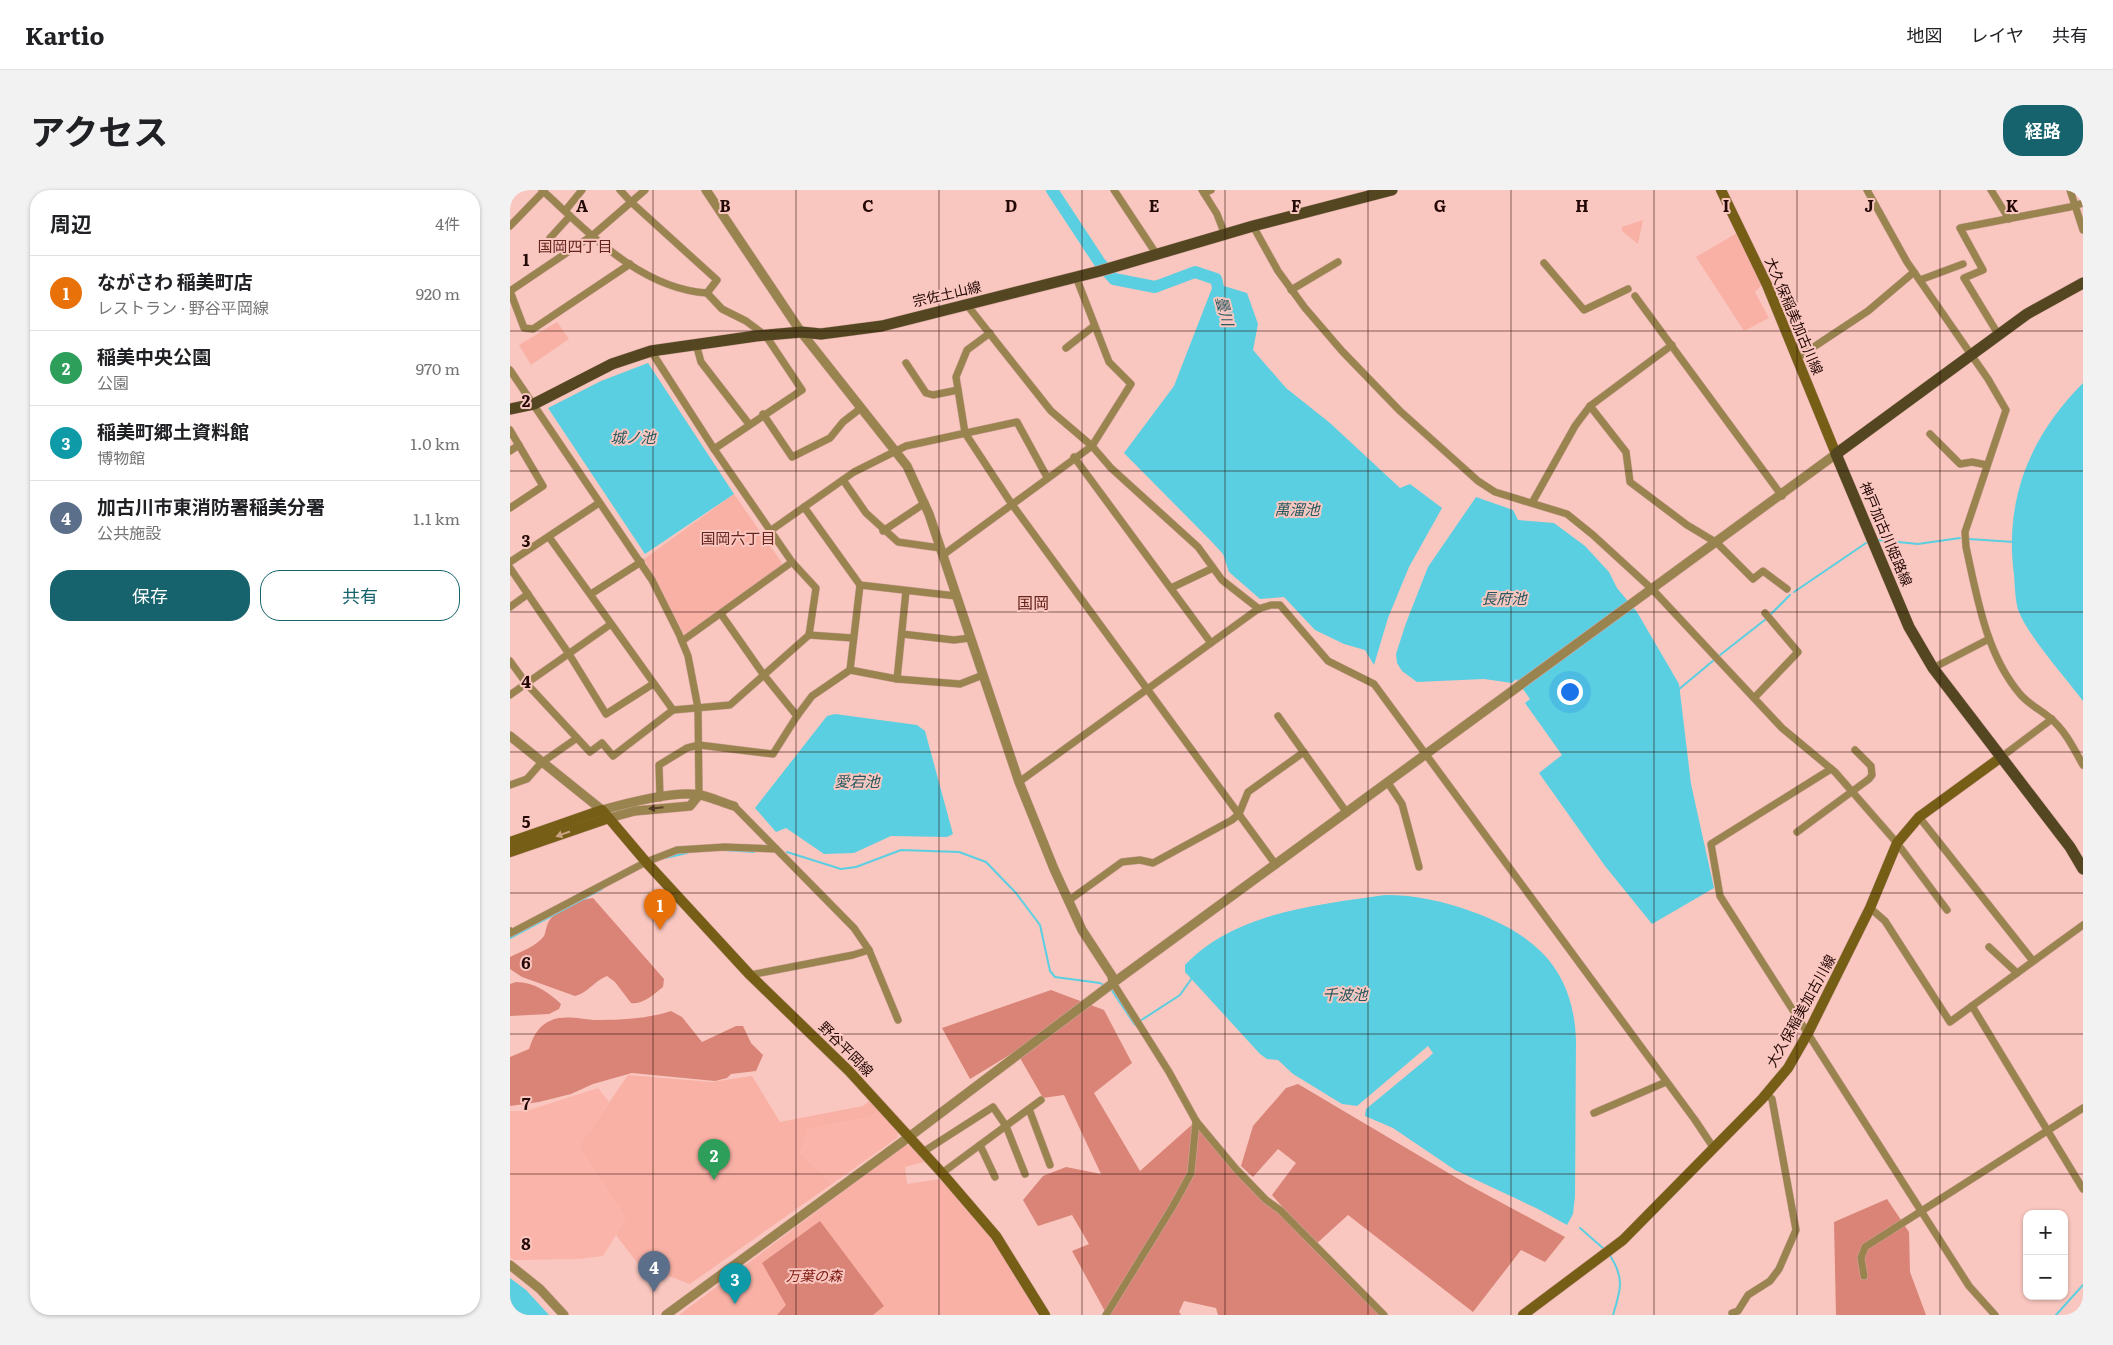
<!DOCTYPE html>
<html lang="ja">
<head>
<meta charset="utf-8">
<style>
  body { margin:0; font-family:Literata,"Noto Sans JP",serif; background:#f2f2f2; color:#202124 }
  .controls { position:absolute; right:15px; bottom:15px; display:grid; overflow:hidden; border-radius:10px; box-shadow:0 1px 4px #0004 }
  .controls button { width:45px; height:45px; display:grid; place-items:center; padding:0; border:0; border-bottom:1px solid #e0e0e0; background:#fff; color:#202124; font:25px sans-serif }
  .you { position:absolute; left:1059px; top:501px; width:18px; height:18px; margin:-12px; border:4px solid #fff; border-radius:50%; background:#1a73e8; box-shadow:0 0 0 8px #1a73e833 }
  .badge { display:grid; place-items:center; width:32px; height:32px; border-radius:50%; background:#16626d; color:#fff; font-size:16px; font-weight:700 }
  .pin { position:absolute; translate:-50% -41px; filter:drop-shadow(0 1px 2px #0008) }
  .pin::after { content:''; position:absolute; top:26px; width:18px; height:15px; background:inherit; clip-path:polygon(0 0,100% 0,50% 100%) }
  .list { margin:0; padding:0; list-style:none }
  h2 { display:flex; justify-content:space-between; align-items:center; height:65px; margin:0; padding:0 20px; font-size:21px }
  h2 small { font-size:16px; font-weight:400; color:#757577 }
  .list li { display:grid; grid-template-columns:32px 1fr auto; gap:15px; align-items:center; box-sizing:border-box; height:75px; padding:0 20px; border-top:1px solid #e0e0e0 }
  .list b { display:block; font-size:19px; white-space:nowrap }
  .list p { margin:0; font-size:16px; white-space:nowrap; color:#757577 }
  .list em { font-size:16px; font-style:normal; color:#757577 }
  .actions { display:flex; gap:10px; padding:15px 20px }
  .actions a { flex:1; padding:11px 0; border:1px solid #16626d; border-radius:20px; text-align:center; font-size:18px; color:#16626d }
  .actions .main { background:#16626d; color:#fff }
  .map { position:relative; flex:none; width:1573px; height:1125px; overflow:hidden; border-radius:20px }
  header { display:flex; align-items:center; gap:30px; box-sizing:border-box; height:70px; padding:0 25px; background:#fff; border-bottom:1px solid #e0e0e0 }
  header strong { font-size:24px }
  nav { display:flex; gap:28px; margin-inline-start:auto; font-size:18px }
  .intro { display:flex; align-items:center; justify-content:space-between; box-sizing:border-box; height:120px; padding:0 30px }
  h1 { margin:0; font-size:35px }
  .button { padding:12px 22px; border-radius:20px; background:#16626d; color:#fff; font-size:18px; font-weight:700 }
  main { display:flex; gap:30px; padding:0 30px }
  aside { flex:1; background:#fff; border-radius:20px; box-shadow:0 1px 4px #0004 }
  .map>svg:first-child { display:block }
</style>
</head>
<body>
<header>
<strong>Kartio</strong>
<nav><a>地図</a><a>レイヤ</a><a>共有</a></nav>
</header>
<div class="intro"><h1>アクセス</h1><a class="button">経路</a></div>
<main>
<aside>
<h2>周辺<small>4件</small></h2>
<ul class="list">
<li><span class="badge" style="background:#e8710a">1</span><div><b>ながさわ 稲美町店</b><p>レストラン · 野谷平岡線</p></div><em>920 m</em></li>
<li><span class="badge" style="background:#2e9e5b">2</span><div><b>稲美中央公園</b><p>公園</p></div><em>970 m</em></li>
<li><span class="badge" style="background:#0f9aa8">3</span><div><b>稲美町郷土資料館</b><p>博物館</p></div><em>1.0 km</em></li>
<li><span class="badge" style="background:#5c6f8a">4</span><div><b>加古川市東消防署稲美分署</b><p>公共施設</p></div><em>1.1 km</em></li>
</ul>
<div class="actions"><a class="main">保存</a><a>共有</a></div>
</aside>
<div class="map">
<svg width="1573" height="1125" viewBox="0 0 1573 1125">
  <rect width="100%" height="100%" fill="#f9c7bf"/>
  <g fill="#fbb4a9">
    <polygon points="88,898 99,912 69,956 117,1027 93,1066 69,1069 4,1070 0,1067 0,921 16,921"/>
    <polygon points="369,921 388,942 387,948 322,994 290,962 298,939 360,927"/>
  </g>
  <g fill="#f9b1a6">
    <polygon points="1133,30 1128,54 1112,41 1112,37"/>
    <polygon points="1227,43 1253,94 1245,102 1259,128 1234,141 1186,67"/>
    <polygon points="47,132 59,149 21,175 9,155"/>
    <polygon points="224,304 272,373 269,381 174,444 134,369"/>
    <polygon points="118,885 202,892 242,886 270,932 353,916 359,911 369,921 360,927 298,939 290,962 322,994 180,1094 129,1075 106,1045 116,1027 69,956"/>
    <polygon points="395,955 402,956 414,972 395,977 397,994 430,989 484,1048 528,1125 169,1125"/>
  </g>
  <g fill="#d98477">
    <path d="M83,708L154,789L153,797C144,804 133,815 121,813L105,792L97,786C84,791 78,803 65,806L12,787L0,779V767C10,762 27,756 34,746C36,742 36,736 39,731C48,718 68,710 83,708Z"/>
    <path d="M6,792C24,792 38,802 51,814L49,819L39,824L0,826V794Z"/>
    <polygon points="541,800 594,820 622,873 584,903 630,981 686,931 735,988 802,1051 762,1005 786,973 768,959 743,987 731,976 743,936 776,898 788,894 957,994 1055,1047 1035,1072 1011,1060 963,1122 838,1025 805,1055 878,1125 708,1125 706,1118 674,1111 669,1122 671,1125 597,1125 562,1061 579,1054 562,1025 528,1036 513,1010 533,986 556,977 591,984 554,905 533,908 506,861 460,889 432,838"/>
    <path d="M161,821L172,827L192,852L226,836H233L241,853L253,865L246,881L221,884L217,888L205,891L122,883L83,894L61,904L29,912L0,916V867L19,859C23,847 28,835 42,830C53,825 72,829 84,830C110,830 137,829 161,821Z"/>
    <polygon points="1377,1009 1399,1042 1400,1082 1416,1125 1326,1125 1324,1032"/>
    <polygon points="310,1031 374,1116 363,1125 267,1125 276,1115 252,1073"/>
  </g>
  <g fill="#5acfe1">
    <polygon points="704,93 737,103 748,134 743,160 776,198 820,233 890,298 900,294 932,318 899,377 878,428 864,475 855,460 834,454 805,440 774,407 750,409 719,382 713,364 701,351 614,263 664,196"/>
    <polygon points="138,173 224,304 135,364 38,218 91,191"/>
    <path d="M1573,193V511C1556,488 1519,447 1509,422C1505,412 1505,396 1504,385C1494,310 1520,246 1573,193Z"/>
    <polygon points="966,307 1003,320 1008,330 1044,333 1075,356 1099,382 1107,398 1127,422 1169,494 1181,594 1204,698 1142,734 1095,676 1029,583 1052,565 1015,513 1020,509 1006,489 1002,493 974,489 907,492 892,481 887,473 886,464 896,433 918,377"/>
    <polygon points="325,524 407,535 415,541 443,644 437,647 381,646 344,663 314,664 276,638 266,642 245,618 317,526"/>
    <path d="M875,705C906,705 933,711 963,722C1027,745 1064,781 1066,851L1065,1006L1063,1024L1057,1035L1028,1019L945,980L883,938L855,926L856,919L919,867L923,863L918,856L847,916L832,914L783,884L768,870L757,869L750,864L675,782V775C725,722 807,715 875,705Z"/>
    <polygon points="0,1088 16,1100 39,1125 0,1125"/>
  </g>
  <g fill="none" stroke-linecap="round" stroke-linejoin="round">
    <g stroke="#5acfe1" stroke-width="2">
      <polyline points="1459,349 1504,352"/>
      <polyline points="1368,350 1408,354 1450,348"/>
      <polyline points="1284,402 1356,353"/>
      <polyline points="1260,425 1280,405"/>
      <polyline points="1210,465 1256,429"/>
      <polyline points="1168,500 1204,470"/>
      <polyline points="214,660 244,662"/>
      <polyline points="277,662 331,679 346,677 391,660 449,662 476,672 506,703 530,735 540,781 545,787 590,793 595,796"/>
      <polyline points="155,668 177,663"/>
      <polyline points="0,748 92,699"/>
      <polyline points="601,799 625,835"/>
      <polyline points="630,831 670,805 682,788"/>
      <polyline points="1070,1038 1094,1059"/>
      <path d="M1099,1064C1115,1088 1111,1099 1103,1125"/>
      <polyline points="1546,1125 1573,1095"/>
    </g>
    <polyline stroke="#5acfe1" stroke-width="12" points="542,0 590,73 604,89 645,97 685,82 706,89 711,110"/>
    <g stroke="#d3a59e" stroke-width="8">
      <g id="minor">
        <path d="M32,0C78,42 131,99 197,103L212,119L236,131L256,146L292,200L204,259"/>
        <polyline points="110,0 121,12 207,90 197,103"/>
        <polyline points="604,0 647,65"/>
        <polyline points="692,0 707,24 715,45"/>
        <path d="M1357,0L1397,72L1478,189L1496,220L1455,342L1456,357C1467,407 1476,464 1510,504C1518,514 1531,520 1540,528C1555,540 1564,559 1573,575"/>
        <polyline points="1481,0 1499,29"/>
        <polyline points="1560,0 1573,40"/>
        <polyline points="694,3 701,0"/>
        <polyline points="55,21 72,0"/>
        <polyline points="0,36 33,2"/>
        <polyline points="743,36 768,81 795,118 832,161 890,221 968,291 985,302 1057,324 1083,345 1143,400 1272,538 1325,582 1387,653 1437,720"/>
        <polyline points="40,48 60,26"/>
        <polyline points="1034,73 1074,120 1118,99"/>
        <polyline points="1410,90 1453,74"/>
        <polyline points="781,100 828,72"/>
        <polyline points="0,101 83,45 135,0"/>
        <polyline points="0,101 14,138 23,139 120,74"/>
        <polyline points="1125,106 1272,306"/>
        <polyline points="457,115 541,221 582,256 601,278 688,357 712,390 749,419"/>
        <polyline points="480,143 457,160 446,187 455,243 501,313 766,675"/>
        <polyline points="1488,144 1454,88 1473,80 1450,38 1560,17 1573,13"/>
        <polyline points="186,154 191,172 239,234"/>
        <polyline points="556,158 584,136"/>
        <polyline points="141,161 204,259 282,372 172,451"/>
        <polyline points="1287,168 1358,121 1404,82"/>
        <polyline points="396,173 416,203 423,205 448,200"/>
        <polyline points="0,180 142,390 169,444 178,466 188,518 189,605"/>
        <polyline points="1080,216 1116,262 1120,292 1177,335 1207,353 1243,389 1253,381 1277,399"/>
        <polyline points="253,224 282,267 320,248 333,232 351,218"/>
        <polyline points="0,240 33,296 0,318"/>
        <polyline points="1420,244 1450,274 1462,272 1477,275"/>
        <polyline points="0,261 9,255"/>
        <polyline points="564,267 701,453"/>
        <polyline points="333,290 356,323 388,352 430,358"/>
        <polyline points="1022,313 1065,236 1080,216 1162,155"/>
        <polyline points="294,317 350,395 340,480"/>
        <polyline points="260,341 344,282 396,256 507,232 537,287"/>
        <polyline points="373,341 415,313"/>
        <polyline points="39,347 163,520"/>
        <polyline points="433,365 582,256 621,194 599,172 566,87"/>
        <polyline points="0,372 89,313"/>
        <polyline points="0,378 59,464 96,524 143,494"/>
        <polyline points="350,395 446,406"/>
        <polyline points="661,398 703,378"/>
        <polyline points="81,404 131,372"/>
        <polyline points="0,417 18,404"/>
        <polyline points="211,424 253,484 287,526"/>
        <polyline points="392,444 444,450 460,448"/>
        <polyline points="299,445 343,448"/>
        <polyline points="0,471 16,493 80,562 92,553 103,566 163,520 220,515 299,445 306,398 282,372"/>
        <polyline points="1423,478 1479,449"/>
        <polyline points="387,489 396,401"/>
        <polyline points="0,505 101,434"/>
        <polyline points="1245,507 1288,462 1255,423"/>
        <polyline points="768,526 837,623"/>
        <polyline points="1490,568 1542,529"/>
        <polyline points="1321,579 1201,654 1210,706 1459,1096 1485,1125"/>
        <polyline points="509,592 748,419 761,415 770,415 818,471 864,494 1185,930 1203,957"/>
        <polyline points="878,593 892,614 909,677"/>
        <polyline points="0,595 17,589 31,573 67,548"/>
        <polyline points="150,608 149,575 177,558 189,555 263,564 287,526 302,506 340,480 387,489 450,494 473,485"/>
        <polyline points="224,616 344,738 359,760 343,765 240,785"/>
        <polyline points="1409,627 1523,771"/>
        <polyline points="1287,642 1359,589 1362,585 1361,576 1345,560"/>
        <polyline points="558,711 612,672 630,670 643,673 722,630 729,624 738,602 794,562"/>
        <polyline points="1360,718 1375,731 1440,832 1573,735"/>
        <polyline points="0,741 1,743 136,672 167,660 215,657 266,659"/>
        <polyline points="1479,757 1507,783"/>
        <polyline points="359,760 388,830"/>
        <polyline points="603,793 659,882 686,931 726,979 756,1010 770,1020 874,1125"/>
        <polyline points="1462,816 1573,999"/>
        <polyline points="519,919 540,975"/>
        <polyline points="1084,923 1156,892"/>
        <polyline points="470,955 485,987"/>
        <polyline points="413,962 483,917 496,936 515,984"/>
        <polyline points="432,983 531,910"/>
        <polyline points="1354,1086 1351,1068 1355,1057 1573,918"/>
        <polyline points="1222,1123 1228,1121 1238,1105 1260,1091 1269,1079 1286,1040 1262,909 1256,904"/>
        <polyline points="596,1125 663,1016 681,983 686,931"/>
      </g>
    </g>
    <g stroke="#d3a59e" stroke-width="10">
      <g id="tertiary">
        <polyline points="196,0 291,142 397,276 419,324 509,592 544,679 572,740 602,786 603,793"/>
        <path d="M0,546L92,620C117,613 166,600 190,605C201,607 213,613 224,616"/>
        <polyline points="99,628 125,621 180,616 189,605"/>
        <polyline points="0,1075 30,1099 54,1125"/>
        <polyline points="156,1125 399,947 603,793 1326,264"/>
      </g>
    </g>
    <g stroke="#d3a59e" stroke-width="11">
      <g id="secondary">
        <polyline points="1211,0 1257,95 1326,264"/>
        <polyline points="0,652 92,620 136,672 240,785 339,881 432,983 486,1046 535,1125"/>
        <polyline points="0,662 99,628"/>
        <polyline points="1013,1125 1113,1050 1252,909 1278,878 1298,843 1360,718 1387,653 1409,627 1490,568"/>
      </g>
    </g>
    <g stroke="#d3a59e" stroke-width="12">
      <g id="primary">
        <polyline points="1573,93 1517,124 1326,264 1399,437 1423,478 1560,657 1573,679"/>
        <polyline points="0,219 24,214 102,174 141,161 246,146 291,142 311,144 372,136 590,81 743,36 882,0"/>
      </g>
    </g>
    <use href="#minor" stroke="#998450" stroke-width="7"/>
    <use href="#tertiary" stroke="#998450" stroke-width="9"/>
    <use href="#secondary" stroke="#765e17" stroke-width="10"/>
    <use href="#primary" stroke="#534621" stroke-width="11"/>
  </g>
  <defs><path id="oneway-solid" d="M-6-.8H1V-3.2L6.5 0L1 3.2V.8H-6Z" transform="scale(1.25)"/></defs>
  <use fill="#594027" href="#oneway-solid" transform="translate(146 618) rotate(174)"/>
  <use fill="#cba284" href="#oneway-solid" transform="translate(53 644) rotate(161)"/>
  <path fill="none" stroke="#240806" stroke-width="1" stroke-opacity="0.55" d="M143,0V1125M286,0V1125M429,0V1125M572,0V1125M715,0V1125M858,0V1125M1001,0V1125M1144,0V1125M1287,0V1125M1430,0V1125M0,141H1573M0,281H1573M0,422H1573M0,562H1573M0,703H1573M0,844H1573M0,984H1573"/>
  <g text-anchor="middle" stroke-width="4" stroke-linejoin="round" paint-order="stroke">
    <g font-size="14" fill="#240806" stroke="#f9c7bf">
      <text transform="translate(437 104) rotate(-13)" y="5">宗佐土山線</text>
      <text transform="translate(1284 126) rotate(67)" y="5">大久保稲美加古川線</text>
      <text transform="translate(1376 344) rotate(67)" y="5">神戸加古川姫路線</text>
      <text transform="translate(1291 821) rotate(-61)" y="5">大久保稲美加古川線</text>
      <text transform="translate(336 859) rotate(45)" y="5">野谷平岡線</text>
    </g>
    <g font-size="14" font-style="italic" fill="#7c170f" stroke="#f9c7bf">
      <text x="304" y="1091">万葉の森</text>
    </g>
    <g font-size="15" fill="#65241c" stroke="#f9c7bf">
      <text x="65" y="62">国岡四丁目</text>
      <text x="228" y="354">国岡六丁目</text>
    </g>
    <g font-size="15" font-style="italic" fill="#25575f" stroke="#f9c7bf">
      <text transform="translate(714 121) rotate(76)" y="5">曇川</text>
      <text x="123" y="253">城ノ池</text>
      <text x="787" y="325">萬溜池</text>
      <text x="994" y="414">長府池</text>
      <text x="347" y="597">愛宕池</text>
      <text x="835" y="810">千波池</text>
    </g>
    <g font-size="16" fill="#65241c" stroke="#f9c7bf">
      <text x="523" y="419">国岡</text>
    </g>
  </g>
  <g font-size="16" text-anchor="middle" font-weight="bold" fill="#240806" stroke="#f9c7bf" stroke-width="4" stroke-linejoin="round" paint-order="stroke">
    <text x="72" y="22">A</text>
    <text x="215" y="22">B</text>
    <text x="358" y="22">C</text>
    <text x="501" y="22">D</text>
    <text x="644" y="22">E</text>
    <text x="786" y="22">F</text>
    <text x="930" y="22">G</text>
    <text x="1072" y="22">H</text>
    <text x="1216" y="22">I</text>
    <text x="1359" y="22">J</text>
    <text x="1502" y="22">K</text>
    <text x="16" y="76">1</text>
    <text x="16" y="217">2</text>
    <text x="16" y="357">3</text>
    <text x="16" y="498">4</text>
    <text x="16" y="638">5</text>
    <text x="16" y="779">6</text>
    <text x="16" y="920">7</text>
    <text x="16" y="1060">8</text>
  </g>
</svg>
<div class="controls">
<button>+</button>
<button>−</button>
</div>
<div class="you"></div>
<div class="pin badge" style="left:150px;top:740px;background:#e8710a">1</div>
<div class="pin badge" style="left:204px;top:990px;background:#2e9e5b">2</div>
<div class="pin badge" style="left:225px;top:1114px;background:#0f9aa8">3</div>
<div class="pin badge" style="left:144px;top:1102px;background:#5c6f8a">4</div>
</div>
</main>
</body>
</html>
